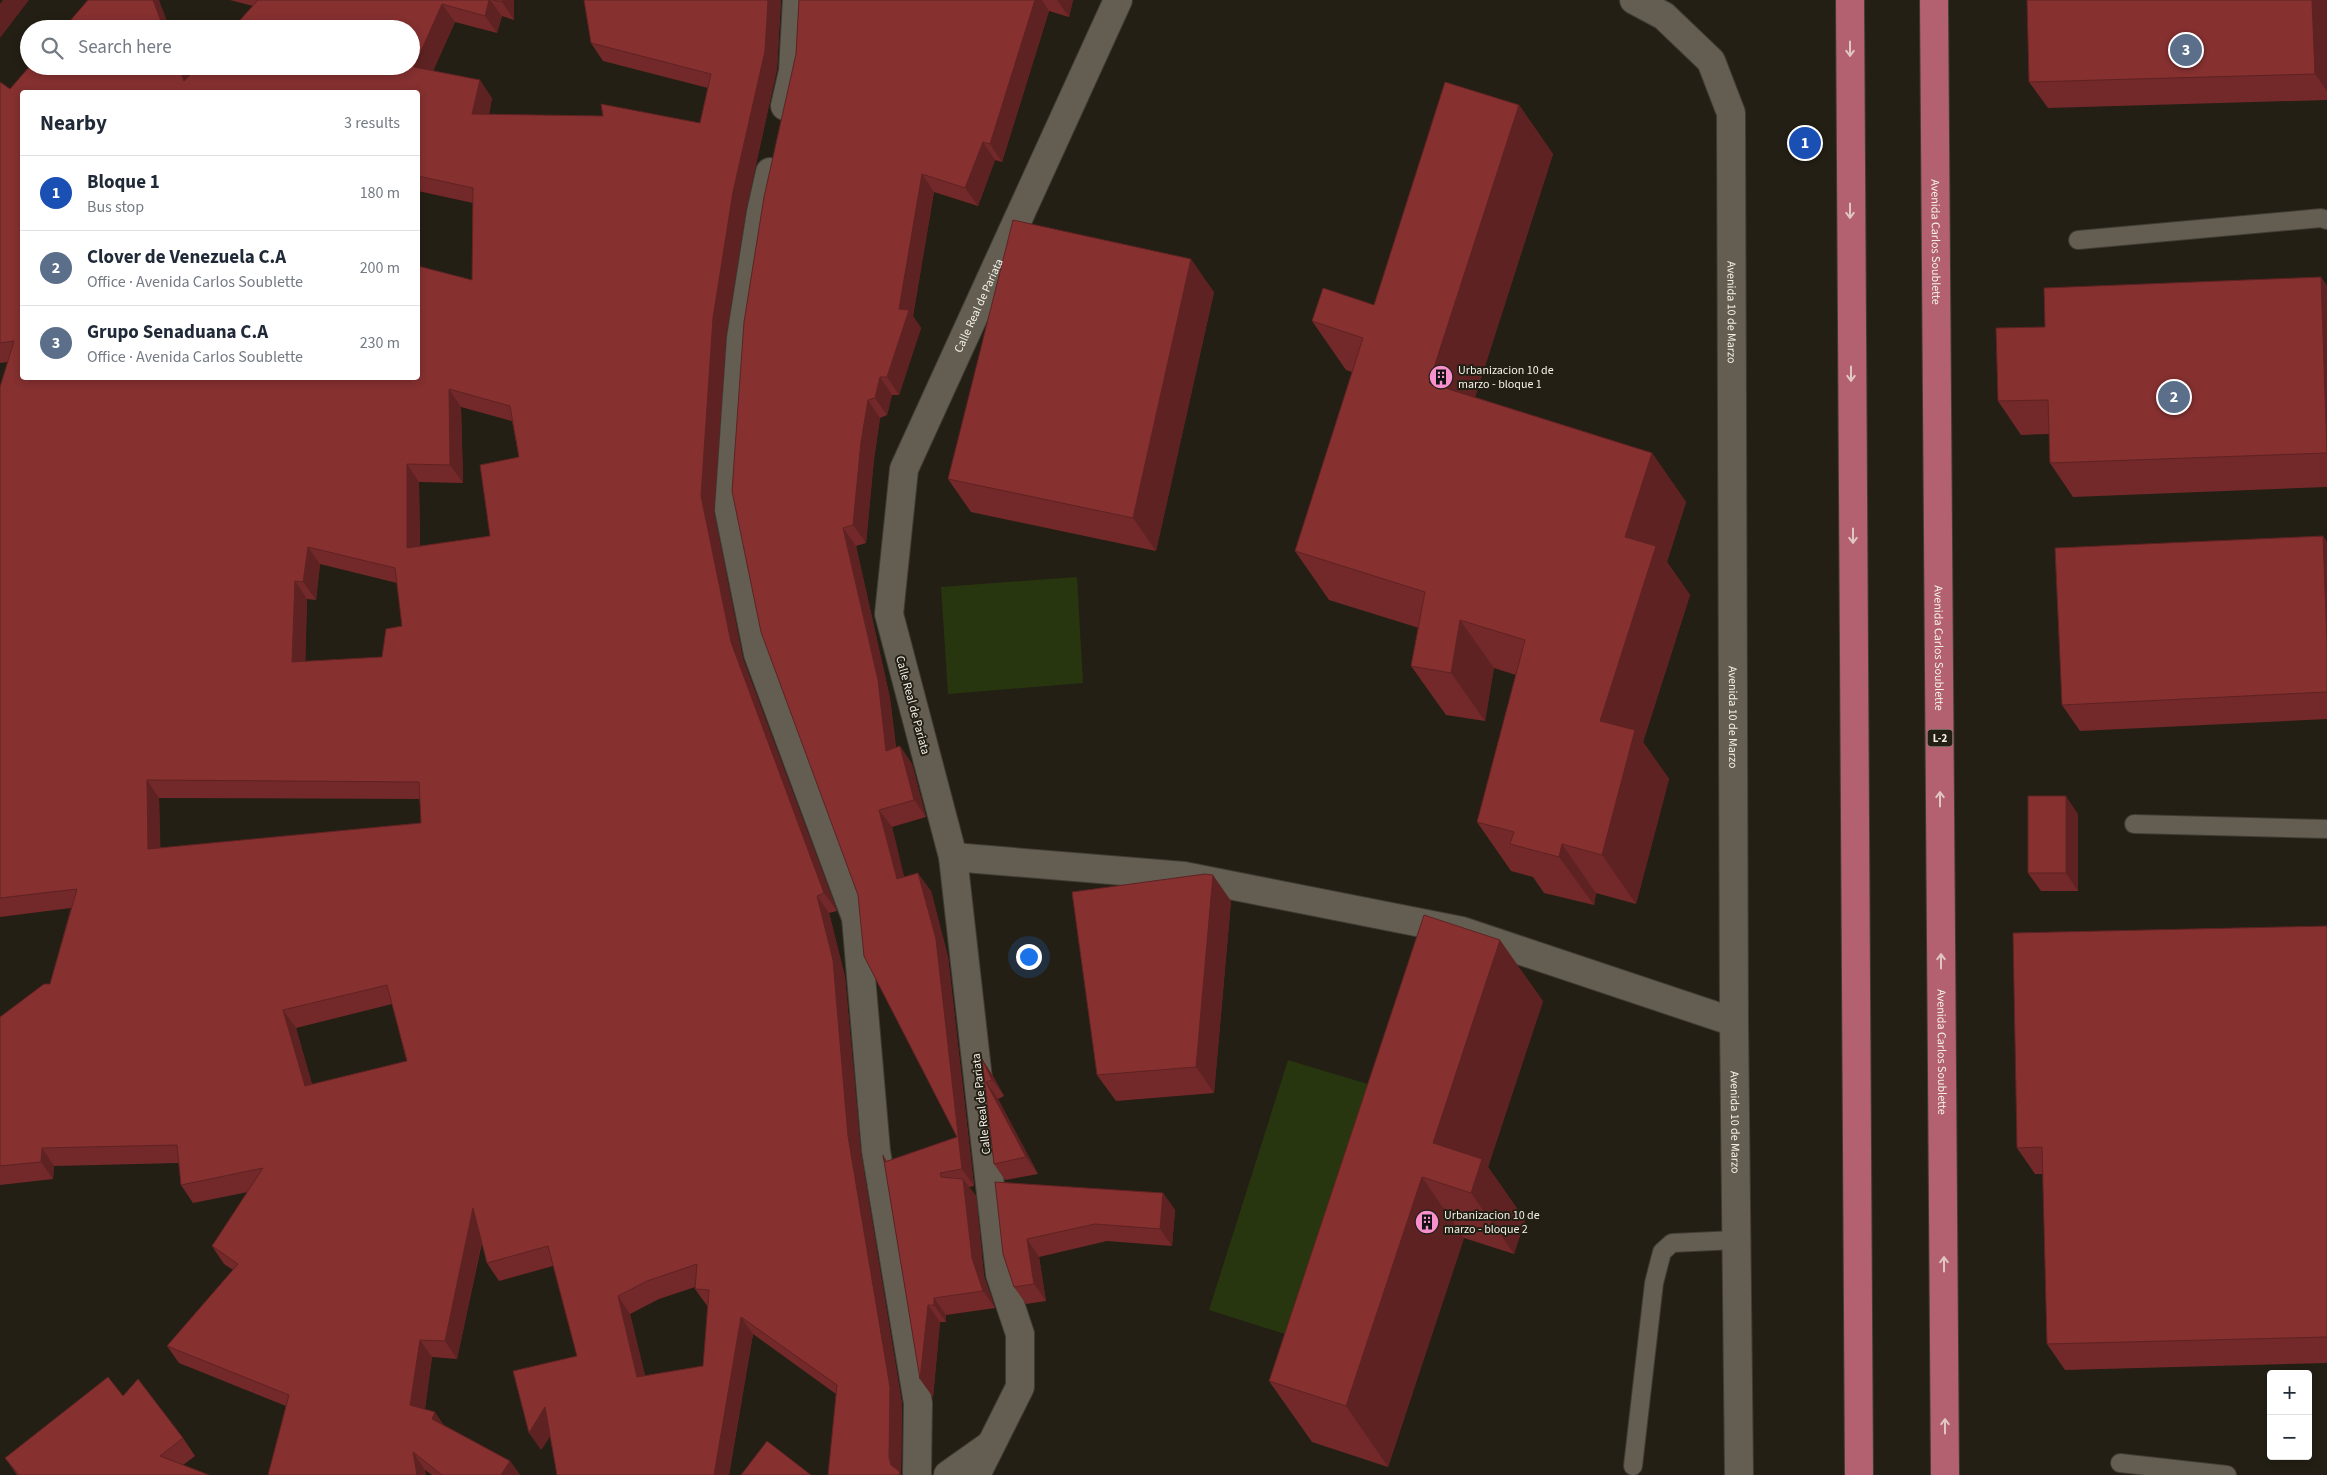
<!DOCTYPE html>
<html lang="en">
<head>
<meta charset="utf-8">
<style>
  body { margin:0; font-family:"Source Sans 3",sans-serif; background:#f6f6f7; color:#1f2937 }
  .controls { position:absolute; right:15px; bottom:15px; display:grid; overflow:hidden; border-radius:5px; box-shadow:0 2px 8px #0003 }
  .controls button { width:45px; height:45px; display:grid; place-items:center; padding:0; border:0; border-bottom:1px solid #e0e1e3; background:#fff; color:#1f2937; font:25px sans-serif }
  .you { position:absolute; left:1028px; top:956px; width:18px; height:18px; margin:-12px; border:4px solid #fff; border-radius:50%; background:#1a73e8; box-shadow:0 0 0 8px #1a73e833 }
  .badge { display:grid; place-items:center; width:32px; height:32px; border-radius:50%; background:#80577a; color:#fff; font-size:16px; font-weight:700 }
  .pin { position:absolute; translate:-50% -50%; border:2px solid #fff; box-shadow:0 1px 5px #0006 }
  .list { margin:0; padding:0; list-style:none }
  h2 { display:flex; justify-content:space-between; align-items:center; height:65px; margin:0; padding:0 20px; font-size:21px }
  h2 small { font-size:16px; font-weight:400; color:#747a83 }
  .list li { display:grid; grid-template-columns:32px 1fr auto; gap:15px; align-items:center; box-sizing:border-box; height:75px; padding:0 20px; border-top:1px solid #e0e1e3 }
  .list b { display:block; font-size:19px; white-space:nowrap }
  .list p { margin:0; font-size:16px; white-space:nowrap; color:#747a83 }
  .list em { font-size:16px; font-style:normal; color:#747a83 }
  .icon { flex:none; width:28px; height:28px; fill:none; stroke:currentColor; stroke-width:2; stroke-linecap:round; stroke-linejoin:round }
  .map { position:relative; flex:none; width:2327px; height:1475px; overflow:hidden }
  .search { position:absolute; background:#fff; box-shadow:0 2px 8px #0003; left:20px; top:20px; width:400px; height:55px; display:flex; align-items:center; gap:12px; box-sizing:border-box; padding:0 18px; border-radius:28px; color:#747a83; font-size:19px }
  .panel { position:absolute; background:#fff; box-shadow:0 2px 8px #0003; left:20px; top:90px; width:400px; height:290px; border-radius:5px }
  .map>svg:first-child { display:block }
</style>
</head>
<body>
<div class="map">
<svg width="2327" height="1475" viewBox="0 0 2327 1475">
  <rect width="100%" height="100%" fill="#231f14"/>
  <g fill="#28360f">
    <polygon points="1077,577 1083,683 948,694 941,587"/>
    <polygon points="1288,1060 1391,1091 1313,1343 1209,1310"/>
  </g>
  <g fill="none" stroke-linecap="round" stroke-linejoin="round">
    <g stroke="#403c35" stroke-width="20">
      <g id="lane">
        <polyline points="2078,240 2321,218 2327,220"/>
        <polyline points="2134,824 2327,829"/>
        <polyline points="2120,1463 2227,1475"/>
        <polyline points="1633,1466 1654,1283 1662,1252 1672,1243 1736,1240"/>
      </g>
    </g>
    <g stroke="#403c35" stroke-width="30">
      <g id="street">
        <path id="s1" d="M1634,0L1664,16L1711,61L1731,113L1734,1022L1739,1475"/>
        <polyline points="785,106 793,71 797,0"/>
        <polyline points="770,172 761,212 741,338 729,510 758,654 856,918 876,1151 918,1403 917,1475"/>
        <polyline points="953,857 1184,876 1462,931 1734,1022"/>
        <polyline points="948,1475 989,1446"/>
        <path id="s2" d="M976,1475L1020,1387V1334L1000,1274L953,857L889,614L904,469L1118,0"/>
      </g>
    </g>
    <g stroke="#403c35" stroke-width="30">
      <g id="primary">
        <polyline points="1850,0 1859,1475"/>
        <path id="s3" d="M1934,0L1945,1475"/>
      </g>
    </g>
    <use href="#lane" stroke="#635e51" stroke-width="18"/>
    <use href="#street" stroke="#635e51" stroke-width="28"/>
    <use href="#primary" stroke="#b36071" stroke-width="28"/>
  </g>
  <g fill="#732929" fill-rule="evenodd">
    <path d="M230,0H514V20L502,16L497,33L455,22L433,71L492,98L489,114L700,123L708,88L603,61L591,43L584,0H781L777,69L746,210L726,336L714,513L743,659L837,911L829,913L845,977L861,1154L902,1404L901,1474L836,1394L753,1334L729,1475H557L550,1436L541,1450L577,1356L553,1266L499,1281L487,1263L482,1243L457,1359L432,1357L425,1409L444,1425L510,1461L520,1475H432L425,1470L426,1475H268L286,1406L179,1363L167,1346L233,1270L224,1264L212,1246L248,1192L193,1203L181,1185L179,1163L54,1166L53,1179L0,1185V1017L50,984L71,908L0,917V387L8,362L0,363V82L10,89L30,66H184L188,77L253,6ZM418,92V191L473,203L472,280L22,378ZM461,407L512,421L519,457L490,536L420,546L419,482L463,483ZM320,564L397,583L402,626L382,657L305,662L307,599L316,600ZM159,798L420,799L421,823L160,848ZM392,1004L407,1061L312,1084L296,1028ZM695,1287V1289L708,1307L703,1366L645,1376L630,1314L659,1299Z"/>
    <polygon points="799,0 1073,0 1069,17 1049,11 1002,162 995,160 978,206 934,192 913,316 921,328 899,395 892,395 887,415 880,418 874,459 866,543 856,546 890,698 896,747 900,746 912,764 926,817 892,827 904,877 931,891 948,957 974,1186 969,1187 976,1196 984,1276 995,1308 946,1315 946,1322 940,1322 933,1397 920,1379 883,1155 887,1161 957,1137 864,956 796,54"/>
    <polygon points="2327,0 2327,100 2048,108 2029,82"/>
    <polygon points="1519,105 1553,154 1475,397 1652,453 1686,502 1667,562 1690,595 1643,742 1669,779 1636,904 1596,893 1594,905 1544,893 1533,877 1511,871 1477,822 1516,675 1494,668 1485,721 1446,715 1411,666 1419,628 1329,600 1295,551 1352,372 1346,370 1312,321 1374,305"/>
    <polygon points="2321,277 2327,286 2327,487 2073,497 2050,463 2049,434 2021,435 1998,401 2045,327"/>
    <polygon points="1214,292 1156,551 971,512 948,479"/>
    <polygon points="2323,536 2327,542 2327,719 2080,731 2062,705"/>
    <polygon points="2078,814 2078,891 2041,891 2028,873"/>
    <polygon points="1231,901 1214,1093 1116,1101 1097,1075"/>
    <polygon points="2327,926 2327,1363 2065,1370 2047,1344 2043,1174 2035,1174 2017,1148"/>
    <polygon points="1543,1001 1488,1167 1525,1220 1514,1254 1464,1238 1388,1467 1312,1442 1269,1381"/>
    <polygon points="982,1059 993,1076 1004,1096 998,1099 1038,1174 1005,1180 994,1164"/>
    <polygon points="995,1182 1163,1193 1175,1210 1172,1246 1107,1241 1039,1257 1046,1301 1026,1304 1014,1287"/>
    <polygon points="123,1396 183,1438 195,1456 183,1465 209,1475 17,1475 5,1458"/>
  </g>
  <g fill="#5e2222">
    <polygon points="3,0 29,0 0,38 0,4"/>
    <polygon points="153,0 159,0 170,29 164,29"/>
    <polygon points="489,0 490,0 502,16 497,33 485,16"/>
    <polygon points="502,0 514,0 514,20 502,2"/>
    <polygon points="768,0 781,0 777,69 746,210 726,336 714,513 743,659 837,911 824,893 731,642 701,496 713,318 733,192"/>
    <polygon points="1035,0 1042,0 1049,11 1002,162 990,144"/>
    <polygon points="1057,0 1073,0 1069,17"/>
    <polygon points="2312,0 2327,0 2327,91 2315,74"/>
    <polygon points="442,4 455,22 426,85 414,67"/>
    <polygon points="179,66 184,66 194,92 184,81"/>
    <polygon points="480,80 492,98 485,131 472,114"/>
    <polygon points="1519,105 1553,154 1464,432 1429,383"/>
    <polygon points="983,142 995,160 978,206 965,188"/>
    <polygon points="922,174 934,192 913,316 921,328 899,395 887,377"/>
    <polygon points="1191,259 1214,292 1156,551 1133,518"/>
    <polygon points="2321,277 2327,286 2327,443"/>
    <polygon points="880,377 892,395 887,415 875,398"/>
    <polygon points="449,389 461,407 463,483 450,465"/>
    <polygon points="868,400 880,418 874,459 866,543 853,525 861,442"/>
    <polygon points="1652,453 1686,502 1667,562 1690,595 1643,742 1669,779 1636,904 1602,855 1600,721 1625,537"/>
    <polygon points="407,464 419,482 420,565 407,548"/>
    <polygon points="843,528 856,546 890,698 898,768 886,751"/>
    <polygon points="2323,536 2327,542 2327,643"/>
    <polygon points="308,547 320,564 316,600 303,582"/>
    <polygon points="295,581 307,599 305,680 292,662"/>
    <polygon points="1460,620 1494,668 1485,721 1451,673"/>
    <polygon points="900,746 912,764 926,817 914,800"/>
    <polygon points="147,780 159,798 161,866 148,849"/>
    <polygon points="2066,796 2078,814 2078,891 2066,873"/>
    <polygon points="879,810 892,827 909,897 897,879"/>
    <polygon points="1562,844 1596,893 1594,905 1559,857"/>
    <polygon points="918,873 931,891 948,957 974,1186 962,1169"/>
    <polygon points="1213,875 1231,901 1214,1093 1196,1067"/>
    <polygon points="817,896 829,913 845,977 861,1154 902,1404 901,1474 902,1475 898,1475 891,1465 889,1457 848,1136"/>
    <polygon points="1500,940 1543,1001 1488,1167 1525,1220 1514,1254 1471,1193 1433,1143"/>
    <polygon points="283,1010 296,1028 317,1103 305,1086"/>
    <polygon points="982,1059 993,1076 1004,1096 992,1080"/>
    <polygon points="986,1082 998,1099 1038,1174 1026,1157"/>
    <polygon points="42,1148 54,1166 53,1179 41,1162"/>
    <polygon points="1422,1177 1464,1238 1388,1467 1346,1406"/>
    <polygon points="963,1179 976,1196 984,1276 995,1308 983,1291 972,1258"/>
    <polygon points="1163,1193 1175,1210 1172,1246 1160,1229"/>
    <polygon points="473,1208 485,1226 457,1359 445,1341"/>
    <polygon points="1027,1239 1039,1257 1046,1301 1034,1284"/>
    <polygon points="618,1296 630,1314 650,1395 637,1377"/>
    <polygon points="934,1298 946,1315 946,1322 934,1305"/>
    <polygon points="928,1305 940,1322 933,1397 920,1379"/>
    <polygon points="741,1317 753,1334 729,1475 714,1475"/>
    <polygon points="420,1340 432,1357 423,1422 410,1405"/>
    <polygon points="545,1407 558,1425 541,1450 529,1433"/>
    <polygon points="435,1412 447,1430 432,1419"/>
    <polygon points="413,1452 425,1470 426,1475 417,1475"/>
    <polygon points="510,1461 520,1475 501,1475"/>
  </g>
  <g fill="#863030" stroke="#5e2222" fill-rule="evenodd">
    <polygon points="88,0 153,0 164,29 63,29"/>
    <path d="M258,0H489L485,16L442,4L414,67L480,80L472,114L603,116L601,104L700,123L711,74L591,43L584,0H768L765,51L733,192L713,318L701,496L731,642L824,893L817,896L833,960L848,1136L890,1387L889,1457L891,1465L900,1472L899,1475H828L837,1385L741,1317L714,1475H557L545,1407L529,1433L513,1371L577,1356L548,1246L487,1263L473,1208L445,1341L420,1340L410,1405L435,1412L432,1419L510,1461L501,1475H442L413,1452L417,1475H268L289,1395L167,1346L238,1264L212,1246L263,1168L181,1185L177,1145L42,1148L41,1162L0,1166V1017L44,984H50L77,889L0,898V387L14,341L0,343V82L10,89L30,66H179L184,81L198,66H411V29H232ZM22,92H418V176L473,188L472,280L418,266V378H22ZM449,389L510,406L519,457L480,465L490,536L407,548V464L450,465ZM308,547L395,568L402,626L386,629L382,657L292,662L295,581L303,582ZM147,780L419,782L421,823L148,849ZM387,985L407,1061L305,1086L283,1010ZM697,1264L695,1289L709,1290L703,1366L637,1377L618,1296L647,1281Z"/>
    <polygon points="493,0 502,0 502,2"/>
    <polygon points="799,0 1035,0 990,144 983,142 965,188 922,174 899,309 909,310 887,377 880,377 875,398 868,400 861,442 853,525 843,528 878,680 886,751 900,746 914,800 879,810 897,879 918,873 936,939 962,1169 940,1173 941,1177 963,1179 972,1258 983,1291 934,1298 934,1305 928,1305 920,1379 883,1155 885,1162 957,1137 864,956 858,895 761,632 732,491 744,322 764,197 796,54"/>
    <polygon points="2027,0 2312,0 2315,74 2029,82"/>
    <polygon points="1445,82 1519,105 1429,383 1652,453 1625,537 1656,546 1600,721 1635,730 1602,855 1562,844 1559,857 1510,844 1514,832 1477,822 1525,640 1460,620 1451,673 1411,666 1425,592 1295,551 1363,338 1312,321 1323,288 1374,305"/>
    <polygon points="1013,220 1191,259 1133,518 948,479"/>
    <polygon points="2321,277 2327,453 2050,463 2048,400 1998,401 1996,328 2045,327 2044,288"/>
    <polygon points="2323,536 2327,643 2327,692 2062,705 2055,548"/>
    <rect x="2028" y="796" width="38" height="77"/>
    <polygon points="1205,874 1213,875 1196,1067 1097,1075 1072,892"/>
    <polygon points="1424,915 1500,940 1433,1143 1482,1159 1471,1193 1422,1177 1346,1406 1269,1381"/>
    <polygon points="2327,926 2327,1337 2047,1344 2042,1147 2017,1148 2013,933"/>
    <polygon points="982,1059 992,1080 986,1082 1026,1157 994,1164"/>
    <polygon points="995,1182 1163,1193 1160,1229 1095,1224 1027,1239 1034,1284 1014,1287 1003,1254"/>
    <polygon points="108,1377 123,1396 138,1379 183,1438 160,1456 209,1475 19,1475 5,1458"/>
    <polygon points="767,1441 811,1475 741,1475"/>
  </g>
  <defs><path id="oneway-shaft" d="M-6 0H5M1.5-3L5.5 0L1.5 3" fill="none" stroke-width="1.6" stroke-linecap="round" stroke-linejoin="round" transform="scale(1.25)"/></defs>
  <g stroke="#e0c6c5">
    <use href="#oneway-shaft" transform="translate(1850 49) rotate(90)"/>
    <use href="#oneway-shaft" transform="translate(1850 211) rotate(90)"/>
    <use href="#oneway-shaft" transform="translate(1851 374) rotate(90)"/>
    <use href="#oneway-shaft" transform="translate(1853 536) rotate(90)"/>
    <use href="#oneway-shaft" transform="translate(1940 799) rotate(-90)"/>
    <use href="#oneway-shaft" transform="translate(1941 961) rotate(-90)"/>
    <use href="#oneway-shaft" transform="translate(1944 1264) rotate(-90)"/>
    <use href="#oneway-shaft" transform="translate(1945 1426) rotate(-90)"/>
  </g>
  <defs>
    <g id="building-disc" transform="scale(1.25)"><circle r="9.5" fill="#f790cd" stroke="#231f14"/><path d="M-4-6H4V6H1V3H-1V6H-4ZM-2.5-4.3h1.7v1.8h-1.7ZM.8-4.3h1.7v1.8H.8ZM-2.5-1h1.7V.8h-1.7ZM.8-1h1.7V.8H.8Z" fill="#111"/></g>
  </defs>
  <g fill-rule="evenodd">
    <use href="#building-disc" x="1441" y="377"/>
    <use href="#building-disc" x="1427" y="1222"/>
  </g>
  <g text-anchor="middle" stroke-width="4" stroke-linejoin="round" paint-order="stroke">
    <rect fill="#231f14" stroke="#b5b2a9" stroke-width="1" x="1927.5" y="729.5" width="25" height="17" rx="4"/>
    <g font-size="11" font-weight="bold" fill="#f4f1e9">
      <text x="1940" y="742">L-2</text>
    </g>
    <g font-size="12" fill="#f4f1e9" stroke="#231f14">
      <text dy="4" stroke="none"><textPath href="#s3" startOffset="242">Avenida Carlos Soublette</textPath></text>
      <text dy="4" stroke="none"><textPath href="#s2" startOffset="1211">Calle Real de Pariata</textPath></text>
      <text dy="4" stroke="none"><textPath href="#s1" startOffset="354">Avenida 10 de Marzo</textPath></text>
      <text dy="4" stroke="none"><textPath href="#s3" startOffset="648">Avenida Carlos Soublette</textPath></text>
      <text transform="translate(913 705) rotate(75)" y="4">Calle Real de Pariata</text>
      <text dy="4" stroke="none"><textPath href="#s1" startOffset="759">Avenida 10 de Marzo</textPath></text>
      <text dy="4" stroke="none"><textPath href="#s3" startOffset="1052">Avenida Carlos Soublette</textPath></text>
      <text transform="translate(981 1104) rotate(-96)" y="4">Calle Real de Pariata</text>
      <text dy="4" stroke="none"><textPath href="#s1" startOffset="1164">Avenida 10 de Marzo</textPath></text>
    </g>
    <g font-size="12" fill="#f4f1e9" stroke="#231f14" text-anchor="start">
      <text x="1458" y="374">Urbanizacion 10 de<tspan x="1458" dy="14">marzo - bloque 1</tspan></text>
      <text x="1444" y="1219">Urbanizacion 10 de<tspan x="1444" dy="14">marzo - bloque 2</tspan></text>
    </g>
  </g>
</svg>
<div class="controls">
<button>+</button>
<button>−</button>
</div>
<div class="you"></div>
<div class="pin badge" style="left:1805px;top:143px;background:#1a4fb4">1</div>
<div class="pin badge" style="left:2174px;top:397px;background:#5c6f8a">2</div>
<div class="pin badge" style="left:2186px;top:50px;background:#5c6f8a">3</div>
<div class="search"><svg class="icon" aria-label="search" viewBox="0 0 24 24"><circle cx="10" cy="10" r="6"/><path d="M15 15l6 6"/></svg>Search here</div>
<section class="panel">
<h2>Nearby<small>3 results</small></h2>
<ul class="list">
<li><span class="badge" style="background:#1a4fb4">1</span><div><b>Bloque 1</b><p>Bus stop</p></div><em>180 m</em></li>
<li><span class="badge" style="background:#5c6f8a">2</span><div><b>Clover de Venezuela C.A</b><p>Office · Avenida Carlos Soublette</p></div><em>200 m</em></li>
<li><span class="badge" style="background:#5c6f8a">3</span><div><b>Grupo Senaduana C.A</b><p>Office · Avenida Carlos Soublette</p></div><em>230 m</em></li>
</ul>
</section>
</div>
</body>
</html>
